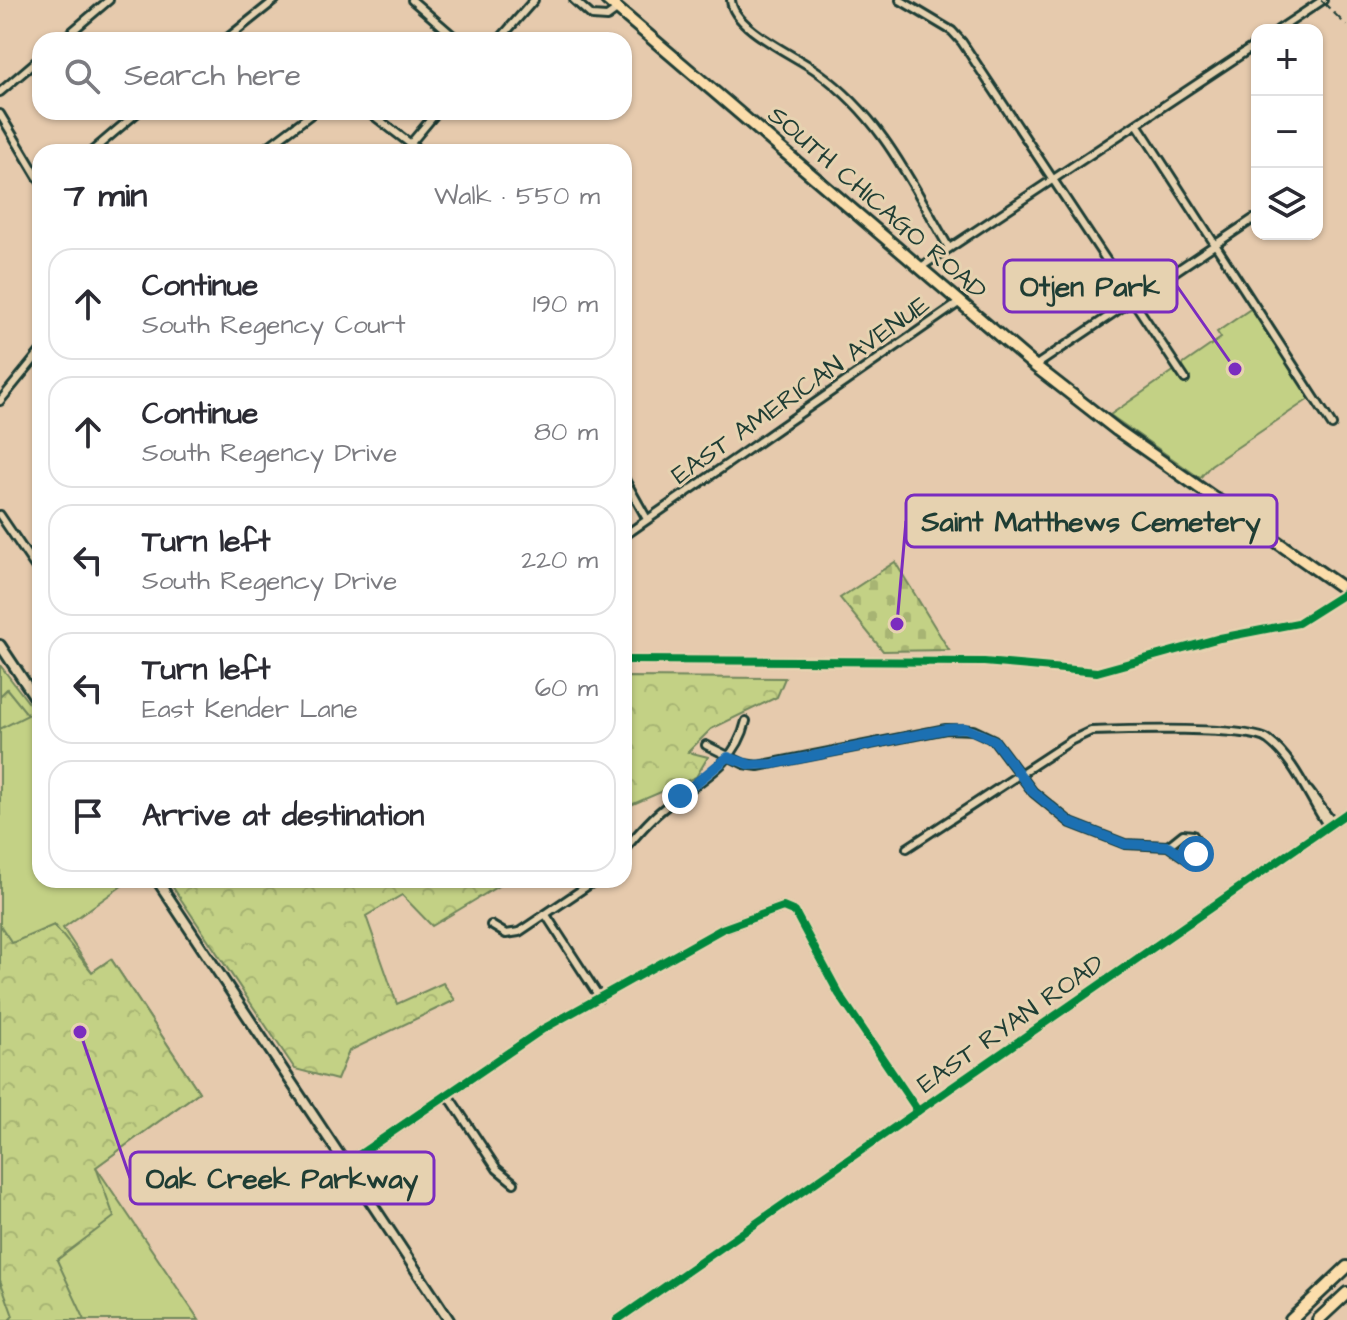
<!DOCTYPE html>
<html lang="en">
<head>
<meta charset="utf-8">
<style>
  body { margin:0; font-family:"Architects Daughter",sans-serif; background:#f2f2f3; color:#2b2b33 }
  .controls { position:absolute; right:24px; top:24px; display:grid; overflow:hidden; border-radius:16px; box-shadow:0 2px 6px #0004 }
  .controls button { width:72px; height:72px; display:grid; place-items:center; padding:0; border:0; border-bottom:2px solid #e1e1e2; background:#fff; color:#2b2b33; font:40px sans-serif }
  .stop { position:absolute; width:24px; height:24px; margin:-18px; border:6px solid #1f6fb2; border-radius:50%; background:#fff }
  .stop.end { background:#1f6fb2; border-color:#fff; box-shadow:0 2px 8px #0008 }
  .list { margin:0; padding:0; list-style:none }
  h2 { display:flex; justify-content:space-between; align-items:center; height:104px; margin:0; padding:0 32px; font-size:34px }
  h2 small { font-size:26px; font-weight:400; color:#7c7c81 }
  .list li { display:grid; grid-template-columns:52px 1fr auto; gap:24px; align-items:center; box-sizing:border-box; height:112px; margin:0 16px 16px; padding:0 16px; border:2px solid #e1e1e2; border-radius:24px }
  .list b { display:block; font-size:30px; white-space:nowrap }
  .list p { margin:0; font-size:26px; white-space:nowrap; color:#7c7c81 }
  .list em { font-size:26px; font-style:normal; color:#7c7c81 }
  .icon { flex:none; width:44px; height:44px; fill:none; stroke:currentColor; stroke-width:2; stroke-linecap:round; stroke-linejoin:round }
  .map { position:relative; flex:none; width:1347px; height:1320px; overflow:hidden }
  .search { position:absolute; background:#fff; box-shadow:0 2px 6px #0004; left:32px; top:32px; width:600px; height:88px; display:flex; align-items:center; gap:20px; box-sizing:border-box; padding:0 28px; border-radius:24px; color:#7c7c81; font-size:30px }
  .panel { position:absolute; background:#fff; box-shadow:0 2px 6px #0004; left:32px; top:144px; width:600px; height:744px; border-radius:24px }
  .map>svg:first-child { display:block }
</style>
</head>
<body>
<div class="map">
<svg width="1347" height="1320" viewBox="0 0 1347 1320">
  <defs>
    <pattern id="forest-crowns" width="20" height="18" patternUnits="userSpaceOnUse" patternTransform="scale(2)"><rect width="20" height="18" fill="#c3d185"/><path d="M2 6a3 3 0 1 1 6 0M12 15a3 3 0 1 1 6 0" fill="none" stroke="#a7b473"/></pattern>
    <pattern id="cemetery-stones" width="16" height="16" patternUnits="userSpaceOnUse" patternTransform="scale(2)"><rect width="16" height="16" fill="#c3d185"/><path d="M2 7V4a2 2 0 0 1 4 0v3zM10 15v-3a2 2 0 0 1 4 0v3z" fill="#a7b473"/></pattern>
  </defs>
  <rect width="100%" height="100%" fill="#e6caad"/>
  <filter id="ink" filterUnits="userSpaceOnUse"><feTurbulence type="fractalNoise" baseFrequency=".0125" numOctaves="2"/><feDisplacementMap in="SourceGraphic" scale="16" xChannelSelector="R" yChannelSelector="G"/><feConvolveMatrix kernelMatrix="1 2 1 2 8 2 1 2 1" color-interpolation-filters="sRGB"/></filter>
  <g filter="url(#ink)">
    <g fill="#c3d185" stroke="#71875c" stroke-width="2">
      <polygon points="1252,308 1312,397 1211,465 1200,478 1110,415 1221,338 1217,332"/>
      <polygon points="0,665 40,718 40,880 130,880 63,928 92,972 111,959 199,1092 96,1167 199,1320 0,1320"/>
    </g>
    <g fill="url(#forest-crowns)" stroke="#71875c" stroke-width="2">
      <polygon points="624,677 785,678 777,697 711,729 688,752 708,757 696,777 624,808"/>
      <polygon points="7,689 28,715 0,729 0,696"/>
      <polygon points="168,880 508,880 432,926 402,895 366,916 397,1004 443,983 455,1000 349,1051 337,1080 295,1069"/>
      <polygon points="0,925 12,943 54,925 92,972 111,959 199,1092 96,1167 114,1217 57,1260 85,1320 9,1320 13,1316 0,1280"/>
    </g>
    <polygon fill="url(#cemetery-stones)" stroke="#71875c" stroke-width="2" points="895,562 949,650 883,651 840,598"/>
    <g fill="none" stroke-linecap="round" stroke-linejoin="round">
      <g stroke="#1f3d34" stroke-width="12">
        <g id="minor">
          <polyline points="412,0 458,40"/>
          <polyline points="574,0 592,16 607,17 618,9"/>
          <path d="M731,0C733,29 795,55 818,72C883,119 910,181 949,248"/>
          <polyline points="900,0 952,31 962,42 1185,379"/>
          <polyline points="1278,30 1323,0"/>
          <polyline points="62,40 109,0"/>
          <polyline points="225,40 275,0"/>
          <polyline points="499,40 534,0"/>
          <polyline points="0,92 40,58"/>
          <polyline points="369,112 421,152"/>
          <polyline points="0,114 40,181"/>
          <polyline points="1137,124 1332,425"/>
          <polyline points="411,143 437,112"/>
          <polyline points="91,152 138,112"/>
          <polyline points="261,152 314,112"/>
          <polyline points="921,267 1257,44"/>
          <polyline points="1035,366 1253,219"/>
          <polyline points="0,401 40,352"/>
          <polyline points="624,478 647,519"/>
          <polyline points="0,515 40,574"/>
          <polyline points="624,536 960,302"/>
          <polyline points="706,745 744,764 758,766 946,729 973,730 994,740 1033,792 1071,823 1125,844 1168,846 1187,859 1196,854 1199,844 1193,835 1183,834 1168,846"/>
          <polyline points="1309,791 1333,823"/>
          <path d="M907,848L1072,740L1091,731C1121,730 1248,726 1268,740C1296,761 1309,799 1328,826"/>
          <path d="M624,850C636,836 648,821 663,809C696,782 736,766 746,721"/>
          <polyline points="546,915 600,998"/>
          <polyline points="491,925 506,934 519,932 596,880"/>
          <polyline points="448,1095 497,1169 514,1183"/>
          <polyline points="347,1163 543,1029 722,929 783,907 795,912 839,994 918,1111"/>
          <polyline points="617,1320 1347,813"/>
        </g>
      </g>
      <g stroke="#1f3d34" stroke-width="14">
        <g id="tertiary">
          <polyline points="0,645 40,705"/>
          <polyline points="157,880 449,1320"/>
        </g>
      </g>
      <g stroke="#1f3d34" stroke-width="16">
        <g id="primary">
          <polyline points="607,0 1035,366 1117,430 1347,591"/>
          <polyline points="1291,1320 1347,1267"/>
          <polyline points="1318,1320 1347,1293"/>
        </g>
      </g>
      <use href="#minor" stroke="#e6d2b0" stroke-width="6"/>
      <use href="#tertiary" stroke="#e6d2b0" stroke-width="8"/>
      <use href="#primary" stroke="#fbddab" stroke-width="10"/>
      <polyline stroke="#1f3d34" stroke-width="2" stroke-dasharray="12 6" stroke-linecap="butt" points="1321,0 1347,26"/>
      <g stroke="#e6d2b0" stroke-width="13">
        <g id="cycleway">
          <polyline points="624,660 984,662 1097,672 1220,638 1298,623 1347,592"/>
          <polyline points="347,1163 543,1029 722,929 783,907 795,912 839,994 918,1111"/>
          <polyline points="617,1320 1347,813"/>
        </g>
      </g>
      <use href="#cycleway" stroke="#00873e" stroke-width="8"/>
    </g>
  </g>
  <g fill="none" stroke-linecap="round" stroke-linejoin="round" filter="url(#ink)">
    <polyline stroke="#1f6fb2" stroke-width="10" points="680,796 728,757 751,765 773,764 946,729 965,728 994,740 1033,792 1071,823 1125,844 1168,846 1187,859 1196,854"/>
  </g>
  <g text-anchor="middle" stroke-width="6" stroke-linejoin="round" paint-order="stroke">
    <g font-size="26" fill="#1f3d34" stroke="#e6d2b0">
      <text transform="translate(878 202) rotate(41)" y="9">SOUTH CHICAGO ROAD</text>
      <text transform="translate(800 389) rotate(-35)" y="9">EAST AMERICAN AVENUE</text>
      <text transform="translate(1010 1023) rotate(-35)" y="9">EAST RYAN ROAD</text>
    </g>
  </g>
  <path fill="none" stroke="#7b2cbf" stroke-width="3" d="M1235 369L1177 286M897 624L906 521M80 1032L130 1178"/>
  <g fill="#7b2cbf" stroke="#e6d2b0" stroke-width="3">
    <circle cx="1235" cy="369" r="8"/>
    <circle cx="897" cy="624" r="8"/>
    <circle cx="80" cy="1032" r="8"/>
  </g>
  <g fill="#e6d2b0" stroke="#7b2cbf" stroke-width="3">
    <rect x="1004" y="260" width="173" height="52" rx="8"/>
    <rect x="906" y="495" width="371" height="52" rx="8"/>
    <rect x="130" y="1152" width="304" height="52" rx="8"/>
  </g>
  <g font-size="28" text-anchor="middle" font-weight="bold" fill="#1f3d34">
    <text x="1090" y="296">Otjen Park</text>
    <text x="1091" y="531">Saint Matthews Cemetery</text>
    <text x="282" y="1188">Oak Creek Parkway</text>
  </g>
</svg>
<div class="controls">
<button>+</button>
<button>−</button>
<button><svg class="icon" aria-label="layers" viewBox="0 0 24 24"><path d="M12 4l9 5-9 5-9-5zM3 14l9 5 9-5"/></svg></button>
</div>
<div class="stop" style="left:1196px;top:854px"></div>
<div class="stop end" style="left:680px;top:796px"></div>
<div class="search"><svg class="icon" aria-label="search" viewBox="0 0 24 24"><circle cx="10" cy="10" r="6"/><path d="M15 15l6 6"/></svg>Search here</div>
<section class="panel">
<h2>7 min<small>Walk · 550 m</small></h2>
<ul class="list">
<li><svg class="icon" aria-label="ahead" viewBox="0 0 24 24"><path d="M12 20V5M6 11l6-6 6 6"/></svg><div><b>Continue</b><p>South Regency Court</p></div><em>190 m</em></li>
<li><svg class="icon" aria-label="ahead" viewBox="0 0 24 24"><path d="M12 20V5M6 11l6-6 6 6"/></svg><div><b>Continue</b><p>South Regency Drive</p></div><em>80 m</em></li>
<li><svg class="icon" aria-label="left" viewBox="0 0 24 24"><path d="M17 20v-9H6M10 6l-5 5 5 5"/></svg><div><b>Turn left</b><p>South Regency Drive</p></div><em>220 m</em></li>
<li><svg class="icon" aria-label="left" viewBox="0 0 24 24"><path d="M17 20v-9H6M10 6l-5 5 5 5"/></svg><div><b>Turn left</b><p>East Kender Lane</p></div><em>60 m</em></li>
<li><svg class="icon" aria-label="arrive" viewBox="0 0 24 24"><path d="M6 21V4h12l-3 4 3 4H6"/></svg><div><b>Arrive at destination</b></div></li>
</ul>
</section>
</div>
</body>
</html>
